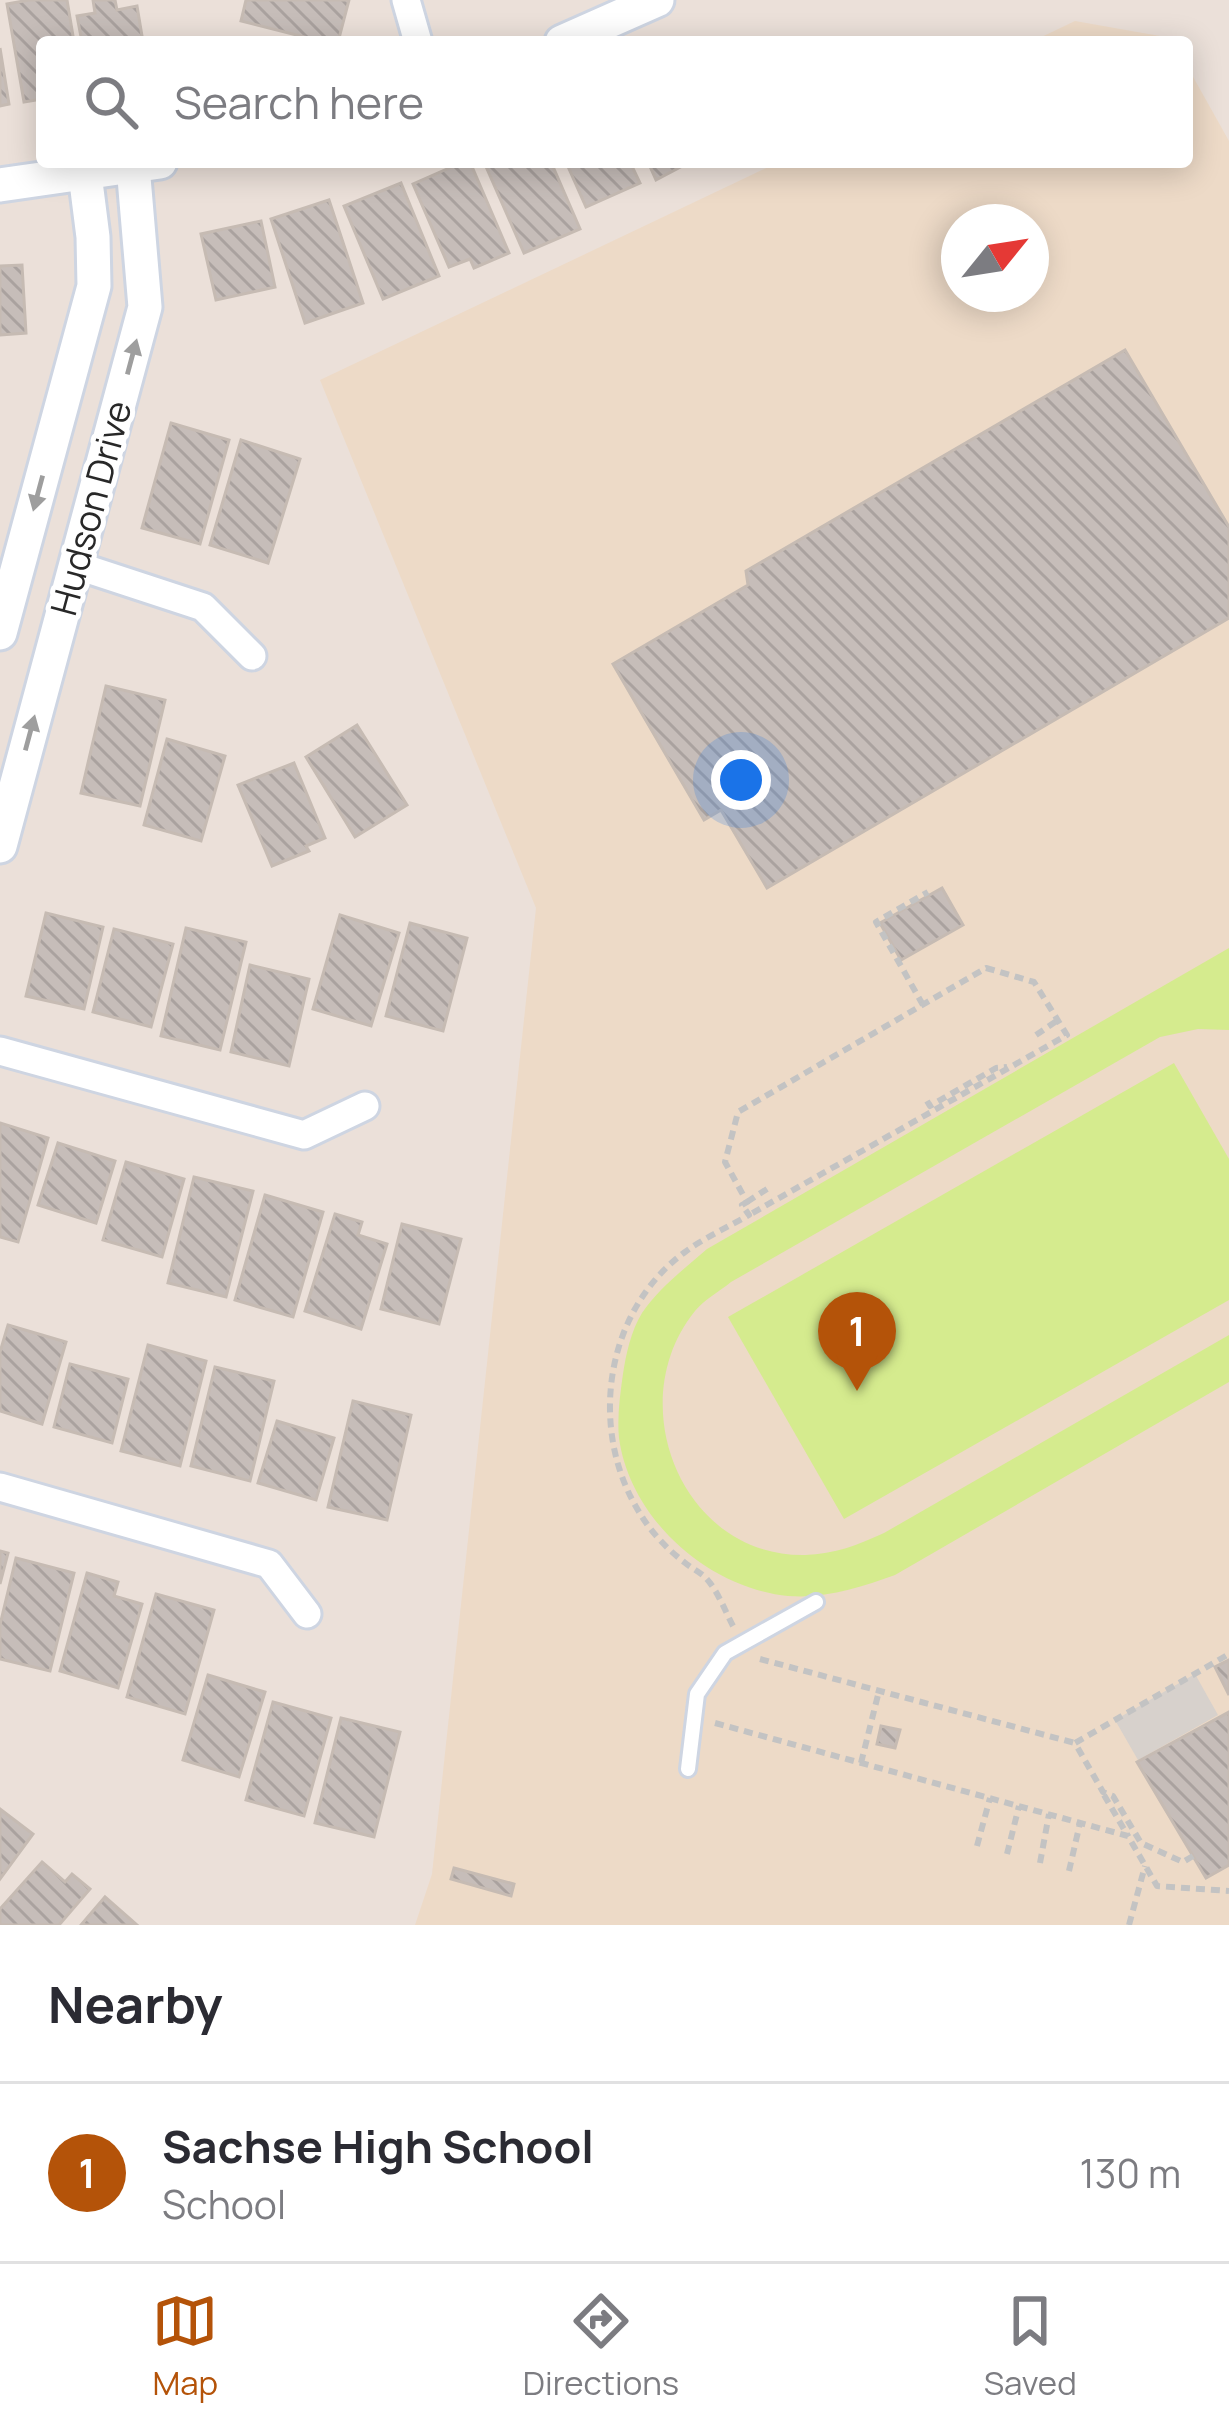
<!DOCTYPE html>
<html lang="en">
<head>
<meta charset="utf-8">
<style>
  body { margin:0; font-family:Manrope,sans-serif; background:#f7f7f7; color:#2b2b33 }
  .compass { position:absolute; left:941px; top:204px; width:108px; height:108px; border-radius:50%; background:#fff; box-shadow:0 6px 30px #0003; rotate:60deg }
  .you { position:absolute; left:741px; top:780px; width:42px; height:42px; margin:-30px; border:9px solid #fff; border-radius:50%; background:#1a73e8; box-shadow:0 0 0 18px #1a73e833 }
  .badge { display:grid; place-items:center; width:78px; height:78px; border-radius:50%; background:#b45309; color:#fff; font-size:39px; font-weight:700 }
  .pin { position:absolute; translate:-50% -99px; filter:drop-shadow(0 3px 6px #0008) }
  .pin::after { content:''; position:absolute; top:63px; width:42px; height:36px; background:inherit; clip-path:polygon(0 0,100% 0,50% 100%) }
  .list { margin:0; padding:0; list-style:none }
  h2 { display:flex; justify-content:space-between; align-items:center; height:156px; margin:0; padding:0 48px; font-size:51px }
  h2 small { font-size:39px; font-weight:400; color:#7c7c81 }
  .list li { display:grid; grid-template-columns:78px 1fr auto; gap:36px; align-items:center; box-sizing:border-box; height:180px; padding:0 48px; border-top:3px solid #e1e1e2 }
  .list b { display:block; font-size:45px; white-space:nowrap }
  .list p { margin:0; font-size:39px; white-space:nowrap; color:#7c7c81 }
  .list em { font-size:39px; font-style:normal; color:#7c7c81 }
  .icon { flex:none; width:66px; height:66px; fill:none; stroke:currentColor; stroke-width:2; stroke-linecap:round; stroke-linejoin:round }
  .map { position:relative; flex:none; width:1229px; height:1925px; overflow:hidden }
  .search { position:absolute; background:#fff; box-shadow:0 6px 30px #0003; left:36px; right:36px; top:36px; height:132px; display:flex; align-items:center; gap:30px; box-sizing:border-box; padding:0 42px; border-radius:12px; color:#7c7c81; font-size:45px }
  .sheet { height:336px; background:#fff }
  nav { display:flex; justify-content:space-around; align-items:center; box-sizing:border-box; height:168px; border-top:3px solid #e1e1e2; background:#fff; font-size:33px; color:#7c7c81 }
  nav a { display:grid; justify-items:center; gap:6px }
  nav .on { color:#b45309 }
  .map>svg:first-child { display:block }
</style>
</head>
<body>
<div class="map">
<svg width="1229" height="1925" viewBox="0 0 1229 1925">
  <defs>
    <pattern id="building-back-hatch" width="6" height="6" patternUnits="userSpaceOnUse" patternTransform="scale(3)"><rect width="6" height="6" fill="#c6bdb9"/><path d="M-1 5l2 2M0 0l6 6M5-1l2 2" fill="none" stroke="#aaa29f"/></pattern>
  </defs>
  <rect width="100%" height="100%" fill="#ebe0d9"/>
  <g fill="#eddac7" fill-rule="evenodd">
    <polygon points="1075,21 1171,38 1174,42 1031,42"/>
    <path d="M1187,66L1229,141V1925H415L432,1874L536,908L320,380L779,162H1187ZM959,222H1031V294H959Z"/>
  </g>
  <g fill="#d5eb8e">
    <path d="M1229,948V1030L1198,1029L1160,1037L731,1282C720,1291 704,1300 695,1311C621,1402 681,1557 805,1555C835,1554 858,1545 884,1533L1229,1335V1382L895,1575C861,1587 826,1599 788,1596C708,1588 630,1519 619,1438C617,1417 620,1395 623,1374C626,1354 631,1331 642,1313C659,1288 684,1269 707,1249Z"/>
    <polygon points="1174,1063 1229,1159 1229,1300 844,1519 728,1317"/>
  </g>
  <polygon fill="#d7d1cc" points="1195,1674 1218,1715 1138,1760 1115,1720"/>
  <g fill="url(#building-back-hatch)" stroke="#c6bbb3" stroke-width="3">
    <polygon points="29,0 67,0 74,42 42,42 42,99 24,102 7,4"/>
    <polygon points="93,0 115,0 117,10 137,6 143,42 82,42 77,16 95,13"/>
    <polygon points="246,0 349,0 338,42 324,42 241,21"/>
    <polygon points="0,48 9,104 0,106"/>
    <polygon points="463,162 470,162 509,253 474,268 470,259 449,267 413,184"/>
    <polygon points="484,162 551,162 580,229 524,253"/>
    <polygon points="566,162 630,162 640,183 586,207"/>
    <polygon points="648,162 690,162 656,180"/>
    <polygon points="401,183 439,276 383,299 344,206"/>
    <polygon points="329,200 363,303 305,323 271,219"/>
    <polygon points="261,221 275,287 216,300 201,234"/>
    <polygon points="22,265 26,333 0,335 0,266"/>
    <polygon points="1125,350 1229,527 1229,618 767,888 721,810 704,820 613,664 748,585 746,571"/>
    <polygon points="171,423 229,440 200,544 142,528"/>
    <polygon points="241,440 300,459 268,563 210,545"/>
    <polygon points="106,686 165,700 140,806 81,793"/>
    <polygon points="357,725 407,805 355,837 306,757"/>
    <polygon points="167,739 225,756 201,841 144,825"/>
    <polygon points="294,763 325,838 306,846 309,851 272,866 238,785"/>
    <polygon points="942,888 963,925 901,960 880,923"/>
    <polygon points="46,913 103,927 84,1009 26,996"/>
    <polygon points="340,915 399,933 371,1026 313,1009"/>
    <polygon points="410,923 467,938 443,1031 386,1016"/>
    <polygon points="186,928 246,942 220,1050 161,1036"/>
    <polygon points="114,929 173,944 151,1027 93,1012"/>
    <polygon points="250,965 309,979 289,1066 231,1052"/>
    <polygon points="0,1123 48,1138 18,1242 0,1237"/>
    <polygon points="58,1143 115,1161 96,1223 38,1205"/>
    <polygon points="126,1162 184,1179 162,1257 103,1240"/>
    <polygon points="194,1177 253,1191 226,1297 168,1283"/>
    <polygon points="265,1195 323,1212 293,1317 235,1300"/>
    <polygon points="335,1214 362,1222 358,1235 387,1244 361,1329 305,1311"/>
    <polygon points="402,1224 461,1239 439,1324 381,1309"/>
    <polygon points="8,1325 66,1342 42,1424 0,1411 0,1352"/>
    <polygon points="148,1345 206,1361 180,1466 121,1451"/>
    <polygon points="70,1364 128,1379 112,1443 54,1427"/>
    <polygon points="215,1367 274,1381 250,1481 191,1466"/>
    <polygon points="353,1401 411,1415 387,1520 328,1507"/>
    <polygon points="277,1421 334,1438 316,1500 258,1483"/>
    <polygon points="0,1551 8,1553 0,1584"/>
    <polygon points="16,1558 74,1573 50,1671 0,1659 0,1625"/>
    <polygon points="87,1573 118,1582 114,1596 142,1604 118,1688 60,1671"/>
    <polygon points="156,1594 214,1610 185,1714 127,1697"/>
    <polygon points="1229,1660 1229,1695 1215,1667"/>
    <polygon points="208,1675 265,1692 239,1777 183,1760"/>
    <polygon points="273,1702 331,1718 304,1816 246,1800"/>
    <polygon points="1229,1712 1229,1865 1206,1878 1137,1762"/>
    <polygon points="341,1718 400,1732 374,1837 315,1823"/>
    <polygon points="881,1726 900,1730 895,1748 877,1744"/>
    <polygon points="0,1809 33,1834 0,1879"/>
    <polygon points="42,1862 65,1882 72,1874 90,1889 59,1925 0,1925 0,1909"/>
    <polygon points="454,1868 514,1884 511,1896 451,1879"/>
    <polygon points="105,1897 137,1925 81,1925"/>
  </g>
  <g fill="none" stroke-linecap="round" stroke-linejoin="round">
    <g stroke="#ced5e2" stroke-width="20">
      <polyline id="service" points="688,1769 697,1694 725,1653 816,1602"/>
    </g>
    <g stroke="#ced5e2" stroke-width="33">
      <g id="minor">
        <polyline points="406,0 418,42"/>
        <polyline points="75,565 203,607 252,656"/>
        <polyline points="0,1051 304,1135 365,1106"/>
        <polyline points="0,1487 269,1564 307,1614"/>
      </g>
    </g>
    <g stroke="#ced5e2" stroke-width="39">
      <g id="tertiary">
        <polyline points="562,42 657,0"/>
        <polyline points="0,185 160,162"/>
        <polyline points="0,633 94,286 93,237 85,174"/>
        <polyline points="0,846 145,307 133,166"/>
      </g>
    </g>
    <g stroke="#c3c3c3" stroke-width="6" stroke-dasharray="9 6" stroke-linecap="butt">
      <polyline points="923,1005 876,922 928,892"/>
      <polyline points="1036,1035 1058,1020"/>
      <polyline points="927,1101 930,1106 996,1068 1007,1067"/>
      <polyline points="747,1202 770,1187"/>
      <path d="M733,1626C725,1611 718,1591 706,1578C700,1572 691,1568 684,1562C668,1550 651,1532 641,1515C588,1433 603,1312 685,1252C704,1238 728,1227 749,1215L742,1205L747,1202L725,1162L738,1112L986,968L1034,982L1067,1035L749,1215"/>
      <polyline points="760,1659 1075,1743"/>
      <polyline points="715,1723 1128,1836 1157,1886 1229,1891"/>
      <polyline points="861,1763 879,1691"/>
      <polyline points="1104,1795 1128,1836"/>
      <polyline points="977,1846 990,1798"/>
      <polyline points="1007,1854 1019,1806"/>
      <polyline points="1193,1856 1183,1862 1141,1843 1113,1796 1103,1792 1075,1743 1229,1654"/>
      <polyline points="1040,1863 1049,1814"/>
      <polyline points="1069,1871 1080,1823"/>
      <polyline points="1129,1925 1145,1866"/>
    </g>
    <use href="#service" stroke="#fff" stroke-width="14"/>
    <use href="#minor" stroke="#fff" stroke-width="27"/>
    <use href="#tertiary" stroke="#fff" stroke-width="33"/>
  </g>
  <defs><path id="oneway-solid" d="M-6-.8H1V-3.2L6.5 0L1 3.2V.8H-6Z" transform="scale(3)"/></defs>
  <g fill="#9e9e9e">
    <use href="#oneway-solid" transform="translate(132 357) rotate(-75)"/>
    <use href="#oneway-solid" transform="translate(38 493) rotate(105)"/>
    <use href="#oneway-solid" transform="translate(30 733) rotate(-75)"/>
  </g>
  <g text-anchor="middle" stroke-width="10" stroke-linejoin="round" paint-order="stroke">
    <g font-size="36" fill="#282828" stroke="#fff">
      <text transform="translate(91 508) rotate(-75)" y="13">Hudson Drive</text>
    </g>
  </g>
</svg>
<svg class="compass" viewBox="-18 -18 36 36"><path d="M0-13l5 13h-10z" fill="#e53935"/><path d="M0 13l5-13h-10z" fill="#7c7c81"/></svg>
<div class="you"></div>
<div class="pin badge" style="left:857px;top:1391px">1</div>
<div class="search"><svg class="icon" aria-label="search" viewBox="0 0 24 24"><circle cx="10" cy="10" r="6"/><path d="M15 15l6 6"/></svg>Search here</div>
</div>
<section class="sheet">
<h2>Nearby<small></small></h2>
<ul class="list">
<li><span class="badge">1</span><div><b>Sachse High School</b><p>School</p></div><em>130 m</em></li>
</ul>
</section>
<nav>
<a class="on"><svg class="icon" aria-label="map" viewBox="0 0 24 24"><path d="M3 6l6-2 6 2 6-2v14l-6 2-6-2-6 2zM9 4v14M15 6v14"/></svg>Map</a>
<a><svg class="icon" aria-label="directions" viewBox="0 0 24 24"><path d="M12 3l9 9-9 9-9-9zM9 14v-3h6M13 9l2 2-2 2"/></svg>Directions</a>
<a><svg class="icon" aria-label="saved" viewBox="0 0 24 24"><path d="M7 4h10v16l-5-4-5 4z"/></svg>Saved</a>
</nav>
</body>
</html>
